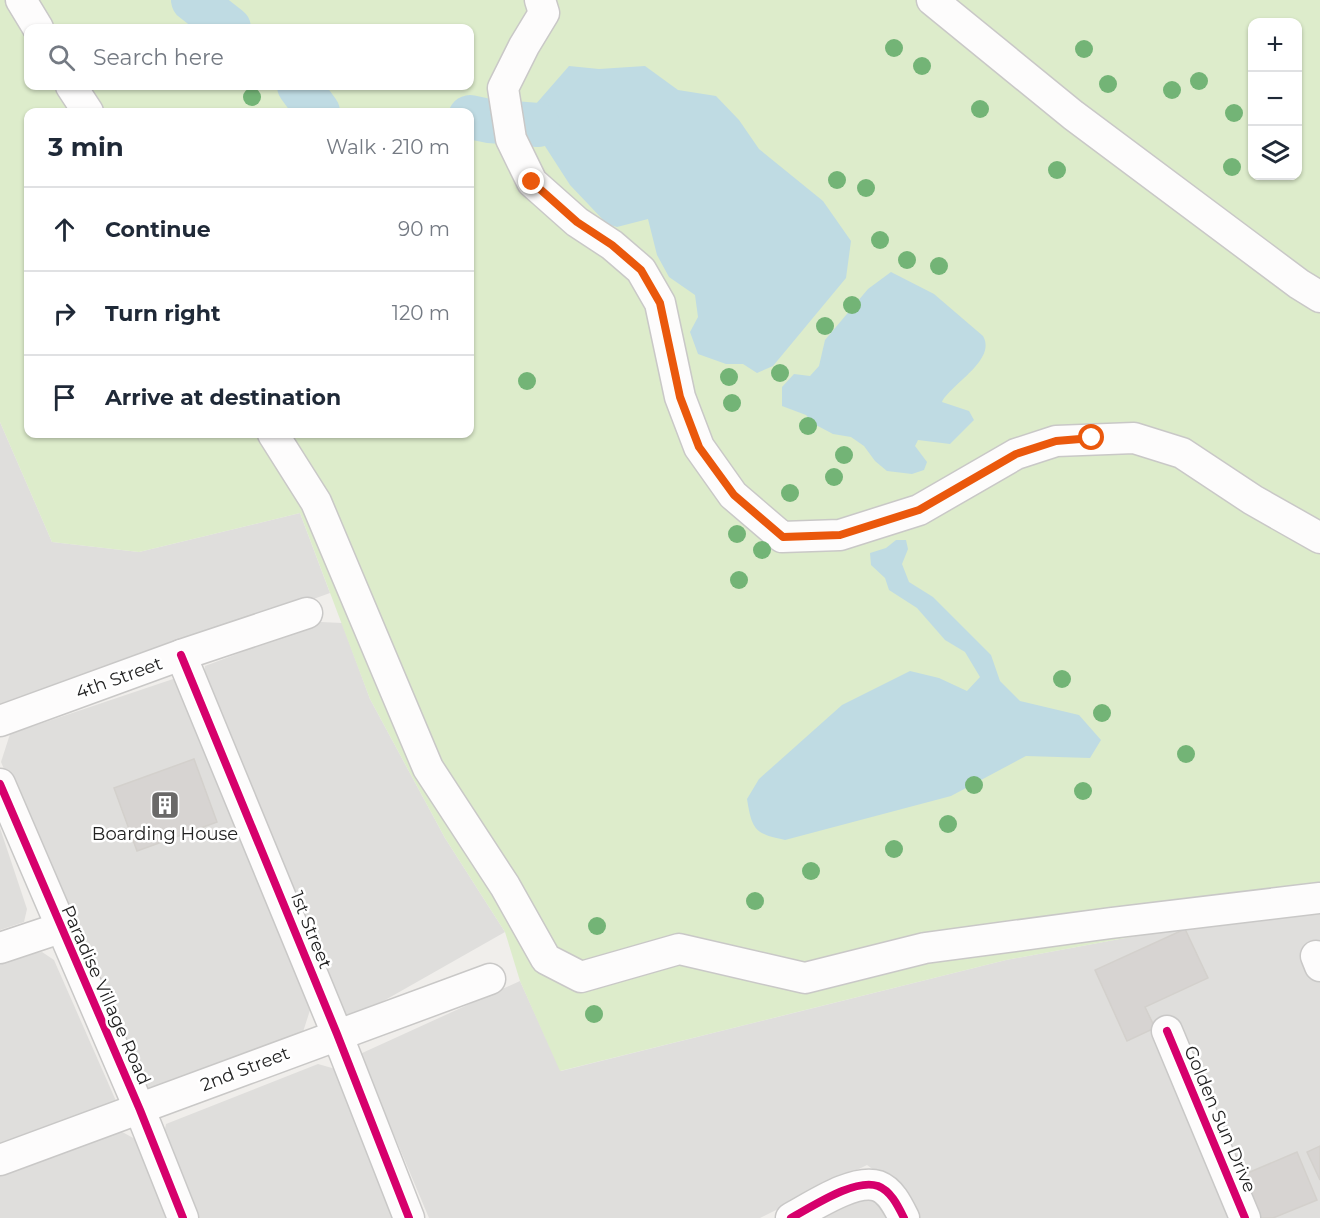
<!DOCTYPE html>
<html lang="en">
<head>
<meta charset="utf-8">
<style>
  body { margin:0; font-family:Montserrat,sans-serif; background:#f2f2f3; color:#1f2937 }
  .controls { position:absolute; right:18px; top:18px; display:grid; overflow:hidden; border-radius:12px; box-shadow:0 2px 4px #0004 }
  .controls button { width:54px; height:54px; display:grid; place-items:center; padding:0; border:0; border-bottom:2px solid #e0e1e3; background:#fff; color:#1f2937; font:30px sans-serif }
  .stop { position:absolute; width:18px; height:18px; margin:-14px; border:4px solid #ea580c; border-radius:50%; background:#fff }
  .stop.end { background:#ea580c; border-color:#fff; box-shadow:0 2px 6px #0008 }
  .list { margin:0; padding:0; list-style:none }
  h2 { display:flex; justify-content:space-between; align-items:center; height:78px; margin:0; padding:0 24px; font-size:26px }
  h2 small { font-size:20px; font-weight:400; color:#747a83 }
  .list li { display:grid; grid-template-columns:39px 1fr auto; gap:18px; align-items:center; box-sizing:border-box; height:84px; padding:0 24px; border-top:2px solid #e0e1e3 }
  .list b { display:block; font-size:22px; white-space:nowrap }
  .list em { font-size:20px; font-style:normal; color:#747a83 }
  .icon { flex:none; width:33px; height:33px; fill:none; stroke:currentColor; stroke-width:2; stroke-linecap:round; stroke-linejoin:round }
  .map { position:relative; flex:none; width:1320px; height:1218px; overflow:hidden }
  .search { position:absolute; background:#fff; box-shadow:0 2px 4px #0004; left:24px; top:24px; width:450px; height:66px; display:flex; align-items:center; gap:15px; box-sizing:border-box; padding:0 21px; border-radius:12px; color:#747a83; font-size:22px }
  .panel { position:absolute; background:#fff; box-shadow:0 2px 4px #0004; left:24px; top:108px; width:450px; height:330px; border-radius:12px }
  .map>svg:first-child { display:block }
</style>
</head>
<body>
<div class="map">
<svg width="1320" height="1218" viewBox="0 0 1320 1218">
  <rect width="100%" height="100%" fill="#f0eeeb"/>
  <g fill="#dfdedc">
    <polygon points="0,422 52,542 139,552 300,513 330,593 0,712"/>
    <polygon points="321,622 342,623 370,699 445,838 505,932 357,1016 336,1014 203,681 205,666"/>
    <polygon points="179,677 311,1007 303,1032 156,1092 142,1090 1,762 10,734"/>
    <polygon points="0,828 27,909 24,922 0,930"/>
    <polygon points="1320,910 1320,1218 915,1218 900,1189 867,1165 760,1218 429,1218 360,1054 520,981 561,1071 1006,960 1195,925"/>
    <polygon points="42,952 54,960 120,1110 0,1153 0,962 23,954"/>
    <polygon points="318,1064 339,1070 396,1218 196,1218 163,1139 166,1124"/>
    <polygon points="113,1127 137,1140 170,1218 0,1218 0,1170"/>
    <polygon points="862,1185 890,1218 802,1218"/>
  </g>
  <path fill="#ddeccb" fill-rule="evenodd" d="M0,0H1320V910L1195,925L1006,960L560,1071L520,981L505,932L445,838L370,699L300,513L139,552L52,542L0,422ZM1252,22H1298V176H1252ZM28,28H470V86H28ZM28,112H470V434H28Z"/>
  <g fill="#bfdbe3">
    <polygon points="569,66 599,69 645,66 678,90 716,96 739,120 759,149 823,201 851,241 846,278 773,366 757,373 743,364 726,364 698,354 690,332 698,317 695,295 669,277 657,255 648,219 617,227 607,224 570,185 541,140 535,105"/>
    <path d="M891,272L934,294L983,336C997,360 951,384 942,402L969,411L974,420L950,444L918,440L915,446L927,462L924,470L912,474L887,471L875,461L864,446L851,437L833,434L814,424L806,415L782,406V387L794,374L810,376L819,366L825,340L868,289Z"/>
    <path d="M896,540H906L908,549L902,564L909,582L933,597L991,655L1000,681L1020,701L1079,715L1101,740L1090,758L1026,756L951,796L785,840C755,834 752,830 747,799L759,779L842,705L910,671L939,678L967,691L980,677L965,652L945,640L917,608L889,590L885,578L871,565L870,553L886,548Z"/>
  </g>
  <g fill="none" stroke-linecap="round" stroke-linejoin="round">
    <g stroke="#bfdbe3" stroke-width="44">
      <polyline points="193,0 229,28"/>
      <polyline points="299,86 318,112"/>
      <polyline points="470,117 489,121 538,125"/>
    </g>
  </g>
  <g fill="#d7d4d2" stroke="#d3d0cc" stroke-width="1.5">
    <polygon points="194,759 217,822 137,851 114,788"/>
    <polygon points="1185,929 1208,978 1145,1007 1155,1028 1127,1041 1095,970"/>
    <polygon points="1320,1146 1320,1180 1307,1152"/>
    <polygon points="1297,1152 1317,1200 1273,1218 1261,1218 1243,1175"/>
  </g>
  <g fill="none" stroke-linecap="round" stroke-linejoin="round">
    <g stroke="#c9c8c7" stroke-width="33">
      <g id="minor">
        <polyline points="21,0 38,28"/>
        <polyline points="540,0 544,13 524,46 503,88 511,139 532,182 577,222 612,245 641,270 660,303 680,397 699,447 733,495 782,537 840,535 919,510 1016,454 1056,441 1134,438 1182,453 1253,500 1320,538"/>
        <polyline points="932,0 1073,115 1299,284 1320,297"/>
        <polyline points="71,86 88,112"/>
        <polyline points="273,434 316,502 428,768 505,886 546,959 581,977 679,949 805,978 925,948 1111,923 1320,898"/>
        <polyline points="181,655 337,1034 409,1218"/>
        <polyline points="0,721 181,655 307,613"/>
        <polyline points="0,784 140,1110 183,1218"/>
        <polyline points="0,948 60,928"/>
        <polyline points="1316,956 1320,966"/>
        <polyline points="1167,1031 1245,1218"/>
        <path d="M0,1160C164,1101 326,1038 490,979"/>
        <path d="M791,1218C812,1207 854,1178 878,1186C891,1191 898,1206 904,1218"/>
      </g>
    </g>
    <use href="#minor" stroke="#fdfcfc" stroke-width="30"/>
    <g stroke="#fff" stroke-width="11">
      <g id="cycleway">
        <polyline points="181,655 337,1034 409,1218"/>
        <polyline points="0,784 140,1110 183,1218"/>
        <polyline points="1167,1031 1245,1218"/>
        <path d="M791,1218C812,1207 854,1178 878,1186C891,1191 898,1206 904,1218"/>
      </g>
    </g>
    <use href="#cycleway" stroke="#d6006c" stroke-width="8"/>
  </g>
  <g fill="#73b476">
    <circle cx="894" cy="48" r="9"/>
    <circle cx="1084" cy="49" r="9"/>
    <circle cx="922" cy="66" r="9"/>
    <circle cx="1199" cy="81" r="9"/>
    <circle cx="1108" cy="84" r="9"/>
    <circle cx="1172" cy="90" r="9"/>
    <circle cx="252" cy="97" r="9"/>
    <circle cx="980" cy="109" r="9"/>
    <circle cx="1234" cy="113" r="9"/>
    <circle cx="1232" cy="167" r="9"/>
    <circle cx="1057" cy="170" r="9"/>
    <circle cx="837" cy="180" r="9"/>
    <circle cx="866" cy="188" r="9"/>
    <circle cx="880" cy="240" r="9"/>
    <circle cx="907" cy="260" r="9"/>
    <circle cx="939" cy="266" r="9"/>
    <circle cx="852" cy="305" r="9"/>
    <circle cx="825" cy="326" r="9"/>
    <circle cx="780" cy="373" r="9"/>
    <circle cx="729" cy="377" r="9"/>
    <circle cx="527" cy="381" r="9"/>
    <circle cx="732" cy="403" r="9"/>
    <circle cx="808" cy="426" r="9"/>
    <circle cx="844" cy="455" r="9"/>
    <circle cx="834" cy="477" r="9"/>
    <circle cx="790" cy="493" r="9"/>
    <circle cx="737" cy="534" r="9"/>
    <circle cx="762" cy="550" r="9"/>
    <circle cx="739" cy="580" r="9"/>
    <circle cx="1062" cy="679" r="9"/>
    <circle cx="1102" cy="713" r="9"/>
    <circle cx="1186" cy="754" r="9"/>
    <circle cx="974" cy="785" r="9"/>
    <circle cx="1083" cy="791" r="9"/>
    <circle cx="948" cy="824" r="9"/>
    <circle cx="894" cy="849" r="9"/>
    <circle cx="811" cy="871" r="9"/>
    <circle cx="755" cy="901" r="9"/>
    <circle cx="597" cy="926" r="9"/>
    <circle cx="594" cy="1014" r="9"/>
  </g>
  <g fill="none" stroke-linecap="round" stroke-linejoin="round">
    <polyline stroke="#ea580c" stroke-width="8" points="532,182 577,222 612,245 641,270 660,303 680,397 699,447 734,495 783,537 840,535 919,510 1016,454 1056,441 1092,438"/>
  </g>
  <defs>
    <g id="building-square" transform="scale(1.5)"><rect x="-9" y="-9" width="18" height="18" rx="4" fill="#6a6968" stroke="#fff"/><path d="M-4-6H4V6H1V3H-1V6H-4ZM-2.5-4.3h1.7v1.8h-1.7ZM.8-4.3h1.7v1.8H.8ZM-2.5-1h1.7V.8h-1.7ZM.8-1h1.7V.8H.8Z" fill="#fff"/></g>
  </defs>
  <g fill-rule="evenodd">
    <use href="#building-square" x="165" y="805"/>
  </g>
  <g text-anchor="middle" stroke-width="5" stroke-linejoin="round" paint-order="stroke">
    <g font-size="18" fill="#222" stroke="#fff">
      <text transform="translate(119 678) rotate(-20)" y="6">4th Street</text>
      <text transform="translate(311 930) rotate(68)" y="6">1st Street</text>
      <text transform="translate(106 995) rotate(66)" y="6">Paradise Village Road</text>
      <text transform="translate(245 1069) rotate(-21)" y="6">2nd Street</text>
      <text transform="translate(1220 1119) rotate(67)" y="6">Golden Sun Drive</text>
    </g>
    <g font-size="18" fill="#222" stroke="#fff">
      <text x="165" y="840">Boarding House</text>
    </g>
  </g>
</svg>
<div class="controls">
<button>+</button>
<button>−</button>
<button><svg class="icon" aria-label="layers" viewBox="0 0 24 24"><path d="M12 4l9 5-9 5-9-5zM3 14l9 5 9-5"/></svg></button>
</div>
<div class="stop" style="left:1092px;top:438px"></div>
<div class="stop end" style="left:532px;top:182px"></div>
<div class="search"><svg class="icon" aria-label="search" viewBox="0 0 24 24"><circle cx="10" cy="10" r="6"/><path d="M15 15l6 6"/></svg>Search here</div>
<section class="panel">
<h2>3 min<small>Walk · 210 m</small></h2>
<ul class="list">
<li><svg class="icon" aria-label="ahead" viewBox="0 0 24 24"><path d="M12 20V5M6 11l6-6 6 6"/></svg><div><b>Continue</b></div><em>90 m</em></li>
<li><svg class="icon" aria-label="right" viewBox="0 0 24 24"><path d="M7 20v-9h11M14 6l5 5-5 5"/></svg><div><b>Turn right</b></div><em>120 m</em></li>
<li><svg class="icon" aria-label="arrive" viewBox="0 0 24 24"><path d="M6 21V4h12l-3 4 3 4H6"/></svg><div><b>Arrive at destination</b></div></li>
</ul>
</section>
</div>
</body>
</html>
